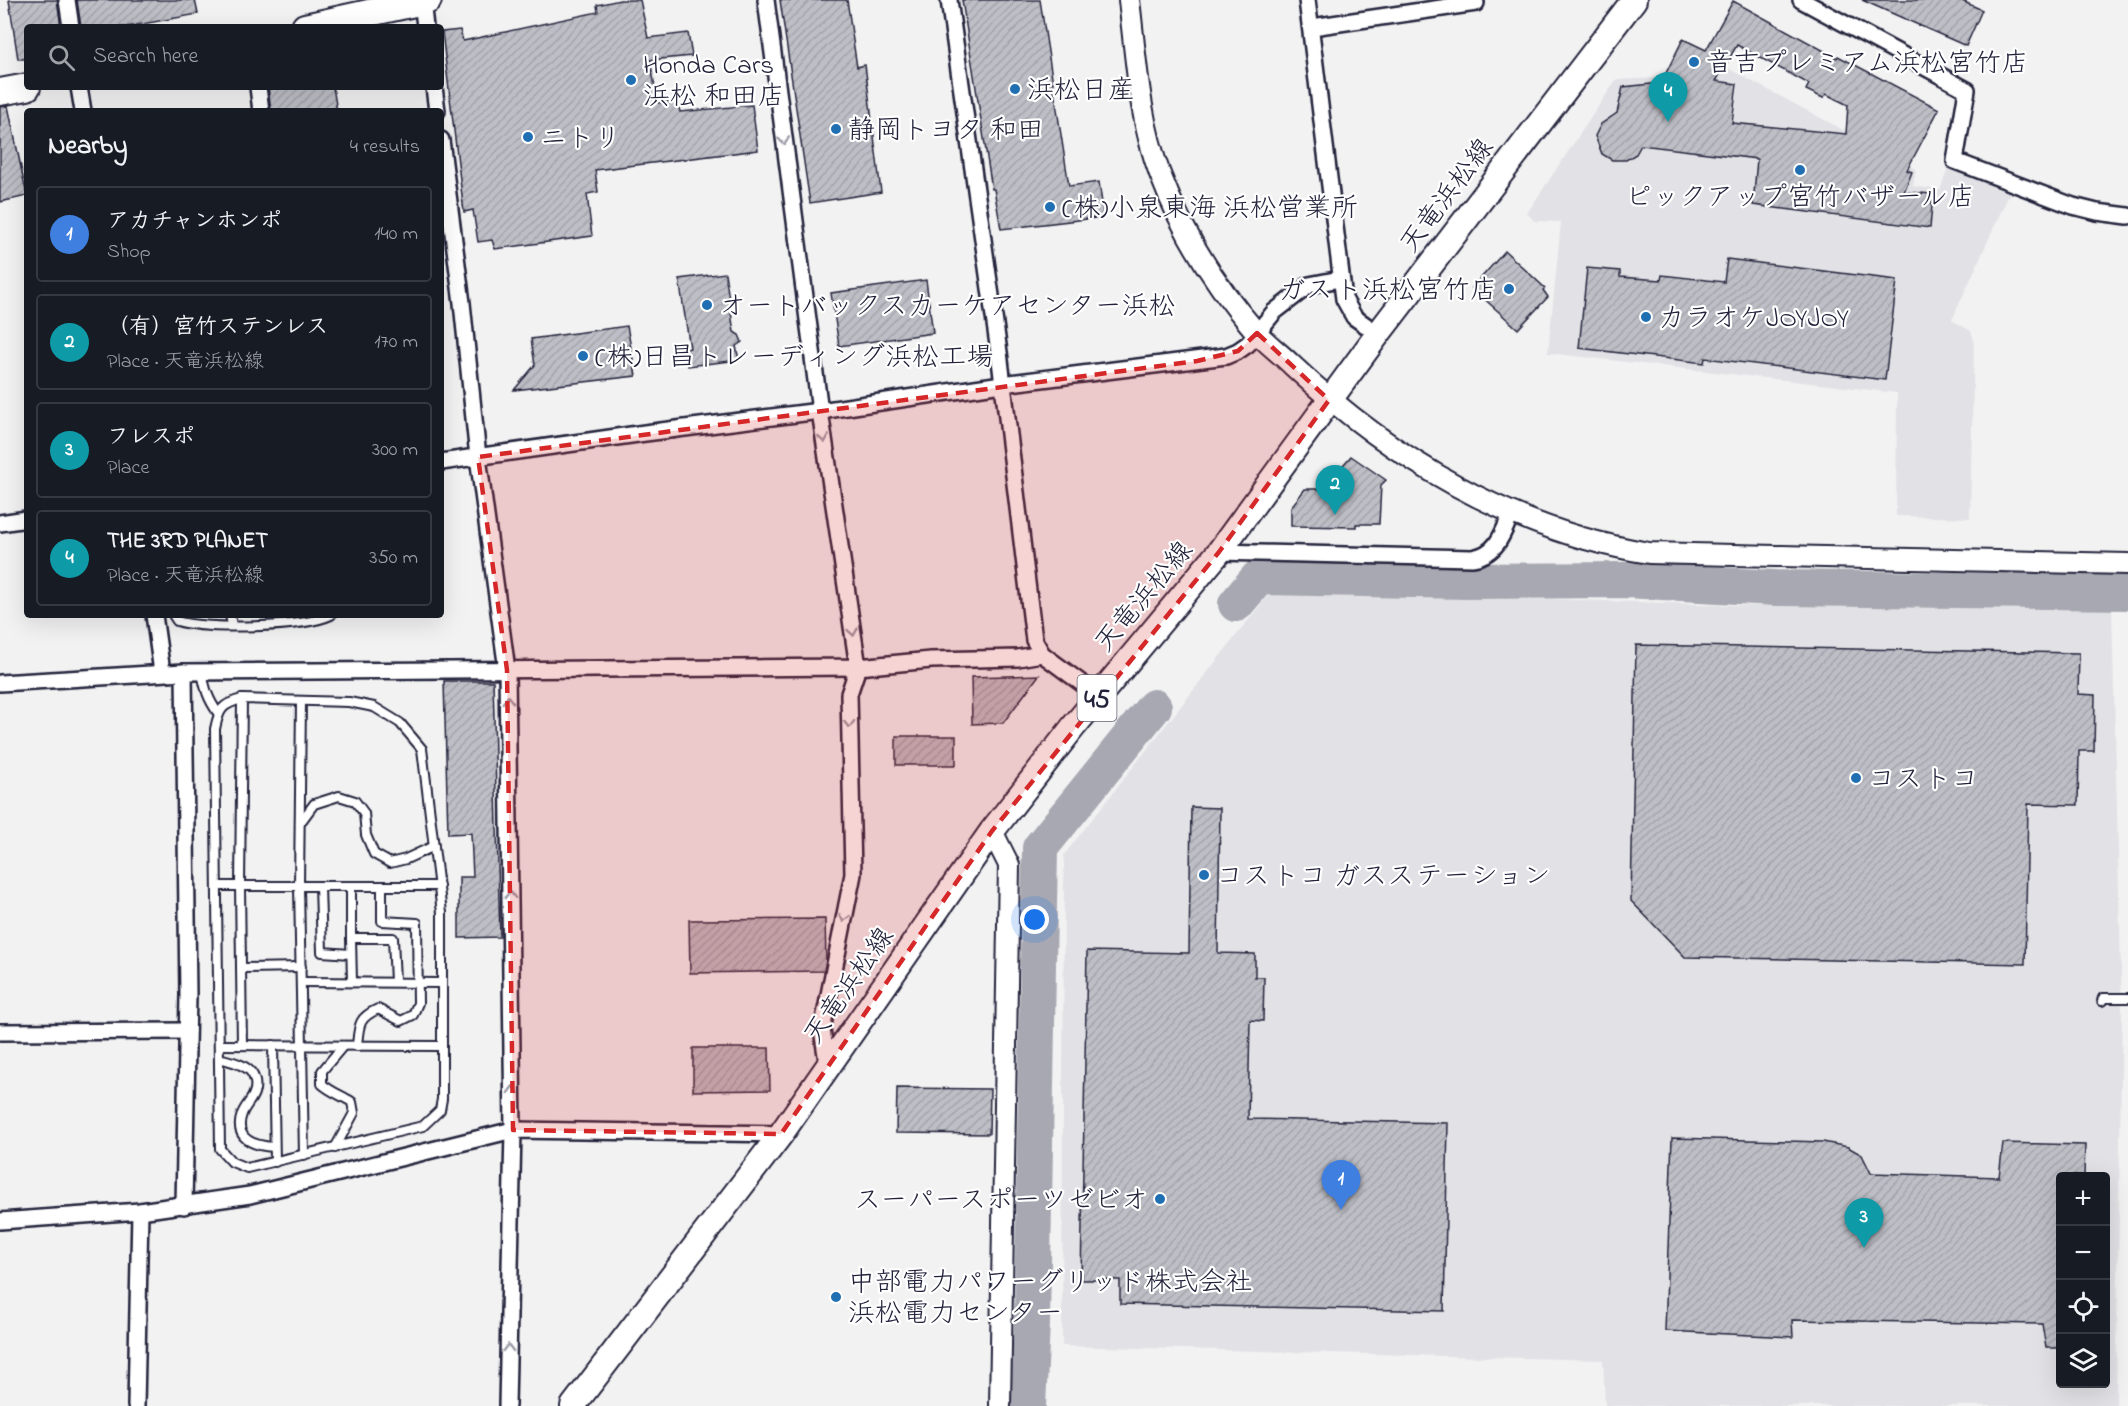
<!DOCTYPE html>
<html lang="en">
<head>
<meta charset="utf-8">
<style>
  body { margin:0; font-family:"Indie Flower","Klee One",sans-serif; background:#20242c; color:#f1f3f6 }
  .controls { position:absolute; right:18px; bottom:18px; display:grid; overflow:hidden; border-radius:6px; box-shadow:0 6px 24px #0002 }
  .controls button { width:54px; height:54px; display:grid; place-items:center; padding:0; border:0; border-bottom:2px solid #363941; background:#171b24; color:#f1f3f6; font:30px sans-serif }
  .you { position:absolute; left:1035px; top:920px; width:21px; height:21px; margin:-15px; border:4px solid #fff; border-radius:50%; background:#1a73e8; box-shadow:0 0 0 9px #1a73e833 }
  .badge { display:grid; place-items:center; width:39px; height:39px; border-radius:50%; background:#1f6fb2; color:#fff; font-size:20px; font-weight:700 }
  .pin { position:absolute; translate:-50% -50px; filter:drop-shadow(0 2px 3px #0008) }
  .pin::after { content:''; position:absolute; top:32px; width:21px; height:18px; background:inherit; clip-path:polygon(0 0,100% 0,50% 100%) }
  .list { margin:0; padding:0; list-style:none }
  h2 { display:flex; justify-content:space-between; align-items:center; height:78px; margin:0; padding:0 24px; font-size:26px }
  h2 small { font-size:20px; font-weight:400; color:#9ea1a6 }
  .list li { display:grid; grid-template-columns:39px 1fr auto; gap:18px; align-items:center; box-sizing:border-box; height:96px; margin:0 12px 12px; padding:0 12px; border:2px solid #363941; border-radius:6px }
  .list b { display:block; font-size:22px; white-space:nowrap }
  .list p { margin:0; font-size:20px; white-space:nowrap; color:#9ea1a6 }
  .list em { font-size:20px; font-style:normal; color:#9ea1a6 }
  .icon { flex:none; width:33px; height:33px; fill:none; stroke:currentColor; stroke-width:2; stroke-linecap:round; stroke-linejoin:round }
  .map { position:relative; flex:none; width:2128px; height:1406px; overflow:hidden }
  .search { position:absolute; background:#171b24; box-shadow:0 6px 24px #0002; left:24px; top:24px; width:420px; height:66px; display:flex; align-items:center; gap:15px; box-sizing:border-box; padding:0 21px; border-radius:6px; color:#9ea1a6; font-size:22px }
  .panel { position:absolute; background:#171b24; box-shadow:0 6px 24px #0002; left:24px; top:108px; width:420px; height:510px; border-radius:6px }
  .map>svg:first-child { display:block }
</style>
</head>
<body>
<div class="map">
<svg width="2128" height="1406" viewBox="0 0 2128 1406">
  <defs>
    <pattern id="building-hatch" width="6" height="6" patternUnits="userSpaceOnUse" patternTransform="scale(1.5)"><rect width="6" height="6" fill="#bebec6"/><path d="M-1 1l2-2M0 6l6-6M5 7l2-2" fill="none" stroke="#a3a3ab"/></pattern>
  </defs>
  <rect width="100%" height="100%" fill="#f2f2f3"/>
  <filter id="ink" filterUnits="userSpaceOnUse"><feTurbulence type="fractalNoise" baseFrequency=".0167" numOctaves="2"/><feDisplacementMap in="SourceGraphic" scale="12" xChannelSelector="R" yChannelSelector="G"/><feConvolveMatrix kernelMatrix="1 2 1 2 8 2 1 2 1" color-interpolation-filters="sRGB"/></filter>
  <g filter="url(#ink)">
    <g fill="#e2e2e6" fill-rule="evenodd">
      <polygon points="1720,64 1916,169 1913,186 1940,190 1948,168 2010,192 1952,320 1971,331 1974,340 1970,518 1896,516 1897,393 1548,353 1561,222 1534,221 1527,213 1616,80 1715,75"/>
      <path d="M1272,590L1760,606L2112,609L2122,1011L2116,1406H1605L1603,1360L1062,1346L1064,855ZM2060,1176H2106V1384H2060Z"/>
    </g>
    <g fill="none" stroke-linecap="round" stroke-linejoin="round">
      <g stroke="#a8a8b2" stroke-width="36">
        <polyline points="1236,604 1258,578 1263,577 1465,581 1625,580 1775,588 2128,592"/>
        <polyline points="1028,1406 1032,1323 1040,848 1154,707"/>
      </g>
    </g>
    <g fill="url(#building-hatch)" stroke="#22223b" stroke-width="1.5" fill-rule="evenodd">
      <polygon points="9,0 57,0 61,27 27,27 27,59 18,59"/>
      <polygon points="77,0 195,0 198,14 126,27 81,27"/>
      <polygon points="620,0 640,0 648,38 688,33 692,56 650,60 658,103 677,100 680,112 752,105 758,150 595,170 598,192 587,194 592,236 495,249 492,240 478,242 473,210 464,212 442,32 460,30 463,41 598,12 597,5"/>
      <polygon points="780,0 847,0 857,67 865,65 881,192 810,203"/>
      <polygon points="962,0 1040,0 1069,186 1099,182 1104,217 1001,229 994,189 992,189"/>
      <polygon points="1862,0 1960,0 1982,10 1966,46"/>
      <path d="M1733,1L1837,58L1838,56L1939,109L1907,170L1912,172L1904,192L1933,194L1930,228L1753,205L1757,159L1641,145L1636,154L1626,160H1612L1602,154L1595,136L1601,124L1617,113L1623,87L1661,83L1683,39L1706,50ZM1737,45L1809,84L1806,90L1823,98L1826,94L1848,105L1846,134L1732,123L1737,84L1716,81Z"/>
      <polygon points="268,87 333,87 337,111 271,111"/>
      <polygon points="8,106 27,196 0,202 0,107"/>
      <polygon points="1505,251 1545,288 1543,290 1548,297 1518,329 1472,288"/>
      <polygon points="1727,259 1897,280 1885,380 1705,358 1704,363 1579,348 1587,268 1620,271 1620,277 1661,280 1662,275 1724,282"/>
      <polygon points="725,273 734,332 739,335 742,342 736,346 739,360 688,366 684,350 690,348 679,279"/>
      <polygon points="926,280 933,333 839,346 831,293"/>
      <polygon points="627,326 636,376 514,390 535,365 531,339"/>
      <polygon points="1351,456 1386,480 1381,485 1379,524 1356,524 1356,527 1291,526 1291,507 1305,489 1322,489"/>
      <polygon points="1636,645 2079,653 2078,694 2095,695 2094,751 2079,751 2078,805 2028,804 2025,964 1685,957 1631,901"/>
      <polygon points="1039,675 1003,723 972,724 971,677"/>
      <polygon points="444,681 493,681 500,937 459,938 459,877 473,877 471,833 448,834"/>
      <rect x="896" y="736" width="60" height="29"/>
      <polygon points="1191,807 1220,808 1218,953 1255,954 1255,977 1264,977 1263,1021 1250,1020 1248,1119 1448,1123 1444,1311 1120,1304 1120,1280 1081,1280 1087,951 1189,953"/>
      <polygon points="825,919 826,961 824,971 690,973 689,920"/>
      <polygon points="693,1048 769,1048 770,1090 693,1091"/>
      <polygon points="897,1088 990,1089 989,1134 896,1133"/>
      <polygon points="1672,1138 1823,1142 1848,1147 1862,1155 1871,1173 1999,1177 2003,1143 2085,1145 2084,1176 2061,1176 2061,1348 2046,1348 2042,1324 1792,1320 1793,1337 1665,1331"/>
    </g>
    <g fill="none" stroke-linecap="round" stroke-linejoin="round">
      <g stroke="#22223b" stroke-width="12">
        <g id="service">
          <path d="M173,615L177,621C206,630 304,628 331,615"/>
          <polyline points="230,615 232,625"/>
          <path d="M202,672C205,689 208,699 218,713"/>
          <path d="M242,699L349,702L374,707L400,723L422,749L442,913V1099L440,1110L423,1126L247,1168L232,1162L220,1149L215,729C219,709 222,704 242,699Z"/>
          <polyline points="301,701 299,886 304,1155"/>
          <polyline points="300,823 314,804 339,796 355,801 364,813 366,835 374,854 390,863 406,859 434,846"/>
          <polyline points="217,886 439,886"/>
          <polyline points="320,886 322,952 351,954"/>
          <polyline points="351,886 351,938 393,938 395,982"/>
          <polyline points="351,938 352,982"/>
          <polyline points="241,968 301,967"/>
          <polyline points="301,982 442,983"/>
          <polyline points="2102,1001 2103,998 2128,998"/>
          <polyline points="219,1045 442,1046"/>
          <polyline points="242,1045 240,886 242,699"/>
          <polyline points="273,1045 275,1162"/>
          <path d="M357,1046C359,1025 358,1018 378,1009L401,1021L413,1015L418,1003L417,923L382,921V886"/>
          <path d="M219,1058C229,1061 242,1063 250,1071C255,1076 257,1086 254,1093C252,1100 245,1106 242,1114C233,1139 254,1146 274,1147"/>
          <path d="M335,1148L354,1113L352,1102C341,1095 331,1092 322,1084V1071L343,1046"/>
        </g>
      </g>
      <g stroke="#22223b" stroke-width="20">
        <g id="minor">
          <polyline points="67,0 71,27"/>
          <polyline points="422,0 425,27"/>
          <polyline points="766,0 820,411 858,667 849,694 853,874 822,1030 828,1067"/>
          <polyline points="949,0 999,352 1034,640 1042,654"/>
          <polyline points="1307,0 1344,299 1354,317 1378,334"/>
          <polyline points="1801,0 1967,90 1955,161 2073,206 2097,212 2128,216"/>
          <polyline points="1312,27 1476,3"/>
          <polyline points="79,87 83,111"/>
          <polyline points="258,87 261,111"/>
          <polyline points="434,87 437,111"/>
          <polyline points="441,140 462,303 478,457 507,670 513,1130 507,1406"/>
          <polyline points="441,462 645,433 820,411 1002,384 1226,356 1238,351 1248,344 1274,312 1309,285 1340,279"/>
          <polyline points="0,523 27,519"/>
          <path d="M1219,552L1472,558C1497,555 1503,533 1512,512"/>
          <polyline points="154,615 162,672"/>
          <polyline points="0,683 184,672 858,667 931,660 1018,658 1042,654 1099,696"/>
          <polyline points="0,1032 187,1031"/>
          <polyline points="184,1206 188,995 184,672"/>
          <polyline points="0,1221 140,1211 250,1195 513,1130 781,1134"/>
          <polyline points="136,1406 140,1211"/>
        </g>
      </g>
      <g stroke="#22223b" stroke-width="24">
        <g id="tertiary">
          <path d="M1129,0C1136,58 1139,119 1160,174C1182,232 1215,285 1256,332C1267,344 1281,354 1293,366C1392,459 1513,531 1649,553L2128,564"/>
          <polyline points="992,831 1009,865 1000,1406"/>
        </g>
      </g>
      <g stroke="#22223b" stroke-width="28">
        <polyline id="primary" points="573,1406 781,1134 992,831 1074,726 1219,552 1378,334 1634,0"/>
      </g>
      <g stroke="#22223b" stroke-width="30">
        <g id="trunk">
          <polyline points="305,27 428,0"/>
          <polyline points="0,92 27,87"/>
        </g>
      </g>
      <use href="#service" stroke="#fff" stroke-width="8"/>
      <use href="#minor" stroke="#fff" stroke-width="15"/>
      <use href="#tertiary" stroke="#fff" stroke-width="20"/>
      <use href="#primary" stroke="#fff" stroke-width="24"/>
      <use href="#trunk" stroke="#fff" stroke-width="26"/>
    </g>
    <defs><path id="oneway-chevron" d="M-2-3.5L2.5 0L-2 3.5" fill="none" stroke-width="1.6" stroke-linecap="round" stroke-linejoin="round" transform="scale(1.5)"/></defs>
    <g stroke="#9c9ca7">
      <use href="#oneway-chevron" transform="translate(784 141) rotate(83)"/>
      <use href="#oneway-chevron" transform="translate(824 439) rotate(81)"/>
      <use href="#oneway-chevron" transform="translate(853 632) rotate(81)"/>
      <use href="#oneway-chevron" transform="translate(508 700) rotate(-91)"/>
      <use href="#oneway-chevron" transform="translate(849 724) rotate(89)"/>
      <use href="#oneway-chevron" transform="translate(510 895) rotate(-91)"/>
      <use href="#oneway-chevron" transform="translate(844 918) rotate(101)"/>
      <use href="#oneway-chevron" transform="translate(513 1090) rotate(-91)"/>
      <use href="#oneway-chevron" transform="translate(508 1348) rotate(-89)"/>
    </g>
  </g>
  <path fill="#d62828" fill-opacity="0.2" stroke="#d62828" stroke-width="4.5" stroke-dasharray="12 8" stroke-linejoin="round" d="M1257,333L1329,400L1219,552L992,831L781,1134L513,1130L507,670L478,457L1197,361L1238,351Z"/>
  <g fill="#1f6fb2" stroke="#fff" stroke-width="2">
    <circle cx="1694" cy="62" r="6"/>
    <circle cx="631" cy="80" r="6"/>
    <circle cx="1015" cy="89" r="6"/>
    <circle cx="836" cy="129" r="6"/>
    <circle cx="528" cy="137" r="6"/>
    <circle cx="1800" cy="170" r="6"/>
    <circle cx="1050" cy="207" r="6"/>
    <circle cx="1509" cy="289" r="6"/>
    <circle cx="707" cy="305" r="6"/>
    <circle cx="1646" cy="317" r="6"/>
    <circle cx="583" cy="356" r="6"/>
    <circle cx="1856" cy="778" r="6"/>
    <circle cx="1204" cy="875" r="6"/>
    <circle cx="1160" cy="1199" r="6"/>
    <circle cx="836" cy="1297" r="6"/>
  </g>
  <g text-anchor="middle" stroke-width="4.5" stroke-linejoin="round" paint-order="stroke">
    <rect fill="#fff" stroke="#646476" stroke-width="1.5" x="1077.5" y="675" width="39" height="46" rx="4.5"/>
    <g font-size="26" font-weight="bold" fill="#22223b">
      <text x="1097" y="707">45</text>
    </g>
    <g font-size="27" fill="#22223b" stroke="#fff" text-anchor="start">
      <text x="1706" y="71">音吉プレミアム浜松宮竹店</text>
      <text x="643" y="73">Honda Cars<tspan x="643" dy="31">浜松 和田店</tspan></text>
      <text x="1027" y="98">浜松日産</text>
      <text x="848" y="138">静岡トヨタ 和田</text>
      <text x="540" y="146">ニトリ</text>
      <text x="1800" y="205" text-anchor="middle">ピックアップ宮竹バザール店</text>
      <text x="1062" y="216">(株)小泉東海 浜松営業所</text>
      <text x="1497" y="298" text-anchor="end">ガスト浜松宮竹店</text>
      <text x="719" y="314">オートバックスカーケアセンター浜松</text>
      <text x="1658" y="326">カラオケJOYJOY</text>
      <text x="595" y="365">(株)日昌トレーディング浜松工場</text>
      <text x="1868" y="787">コストコ</text>
      <text x="1216" y="884">コストコ ガスステーション</text>
      <text x="1148" y="1208" text-anchor="end">スーパースポーツゼビオ</text>
      <text x="848" y="1290">中部電力パワーグリッド株式会社<tspan x="848" dy="31">浜松電力センター</tspan></text>
    </g>
    <g font-size="27" fill="#22223b" stroke="#fff">
      <text transform="translate(1446 195) rotate(-53)" y="9">天竜浜松線</text>
      <text transform="translate(1143 596) rotate(-50)" y="9">天竜浜松線</text>
      <text transform="translate(848 985) rotate(-55)" y="9">天竜浜松線</text>
    </g>
  </g>
</svg>
<div class="controls">
<button>+</button>
<button>−</button>
<button><svg class="icon" aria-label="locate" viewBox="0 0 24 24"><circle cx="12" cy="12" r="6"/><path d="M12 2v4M12 18v4M2 12h4M18 12h4"/></svg></button>
<button><svg class="icon" aria-label="layers" viewBox="0 0 24 24"><path d="M12 4l9 5-9 5-9-5zM3 14l9 5 9-5"/></svg></button>
</div>
<div class="you"></div>
<div class="pin badge" style="left:1341px;top:1210px;background:#3f7fe0">1</div>
<div class="pin badge" style="left:1335px;top:515px;background:#0f9aa8">2</div>
<div class="pin badge" style="left:1864px;top:1248px;background:#0f9aa8">3</div>
<div class="pin badge" style="left:1668px;top:122px;background:#0f9aa8">4</div>
<div class="search"><svg class="icon" aria-label="search" viewBox="0 0 24 24"><circle cx="10" cy="10" r="6"/><path d="M15 15l6 6"/></svg>Search here</div>
<section class="panel">
<h2>Nearby<small>4 results</small></h2>
<ul class="list">
<li><span class="badge" style="background:#3f7fe0">1</span><div><b>アカチャンホンポ</b><p>Shop</p></div><em>140 m</em></li>
<li><span class="badge" style="background:#0f9aa8">2</span><div><b>（有）宮竹ステンレス</b><p>Place · 天竜浜松線</p></div><em>170 m</em></li>
<li><span class="badge" style="background:#0f9aa8">3</span><div><b>フレスポ</b><p>Place</p></div><em>300 m</em></li>
<li><span class="badge" style="background:#0f9aa8">4</span><div><b>THE 3RD PLANET</b><p>Place · 天竜浜松線</p></div><em>350 m</em></li>
</ul>
</section>
</div>
</body>
</html>
